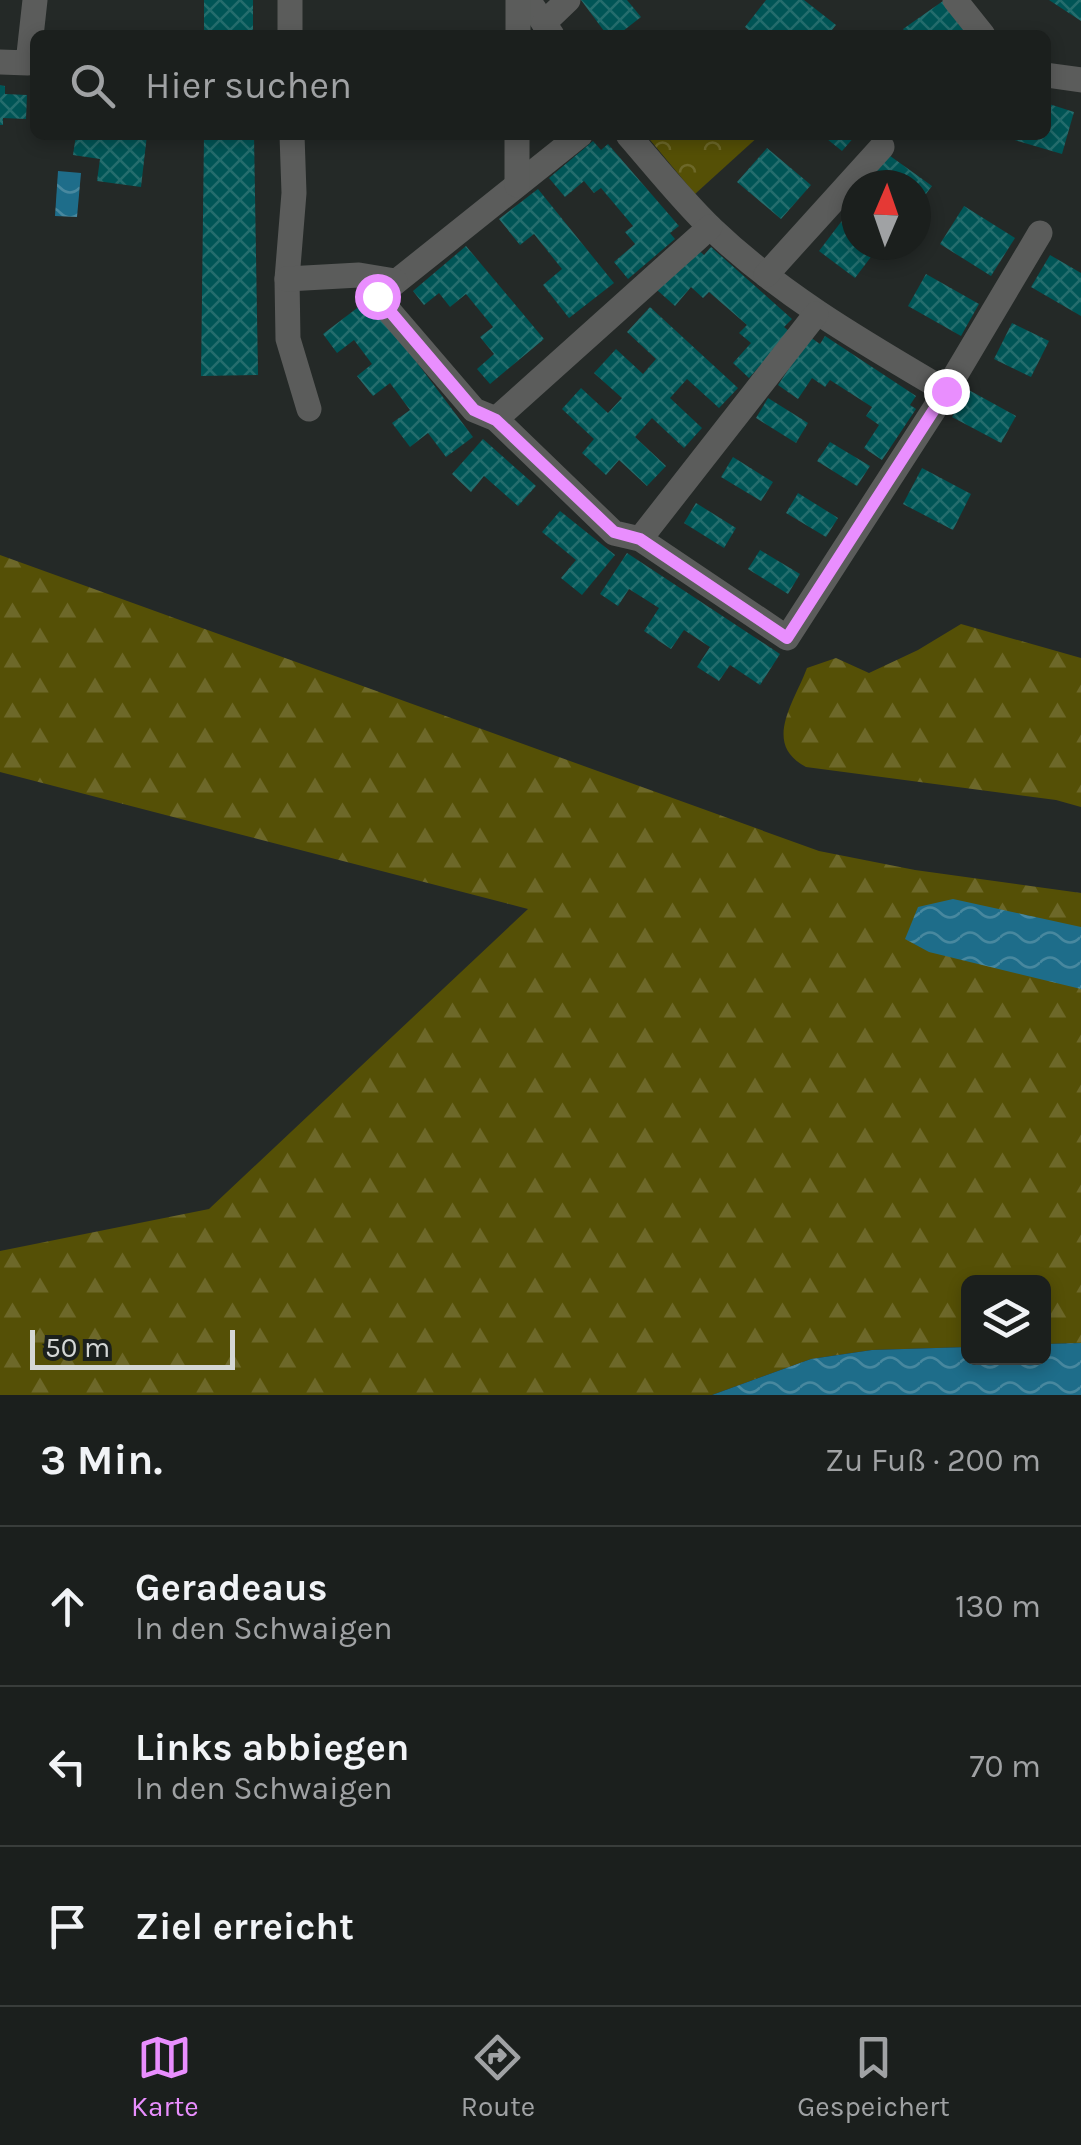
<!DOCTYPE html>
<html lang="de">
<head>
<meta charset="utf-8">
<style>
  body { margin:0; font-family:Karla,sans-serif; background:#282c2a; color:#f1f3f6 }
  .controls { position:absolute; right:30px; bottom:30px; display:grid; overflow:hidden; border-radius:15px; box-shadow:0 5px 15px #0003 }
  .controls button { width:90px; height:90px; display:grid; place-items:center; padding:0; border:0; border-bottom:2px solid #393d3b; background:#1b1f1d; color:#f1f3f6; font:50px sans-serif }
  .compass { position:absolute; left:841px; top:170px; width:90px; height:90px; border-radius:50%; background:#1b1f1d; box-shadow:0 5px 15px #0003; rotate:2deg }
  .scale { position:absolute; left:30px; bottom:25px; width:205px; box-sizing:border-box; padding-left:10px; border:5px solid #d4d7d5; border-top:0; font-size:28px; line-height:35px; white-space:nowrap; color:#d4d7d5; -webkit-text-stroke:8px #1b201d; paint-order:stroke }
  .stop { position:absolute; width:30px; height:30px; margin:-22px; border:8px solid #e98efe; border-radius:50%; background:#fff }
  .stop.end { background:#e98efe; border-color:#fff; box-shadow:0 2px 10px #0008 }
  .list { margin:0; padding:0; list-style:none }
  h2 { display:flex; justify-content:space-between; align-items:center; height:130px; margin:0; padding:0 40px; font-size:42px }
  h2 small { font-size:32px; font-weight:400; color:#a0a2a4 }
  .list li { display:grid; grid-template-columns:65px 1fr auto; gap:30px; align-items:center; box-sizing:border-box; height:160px; padding:0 40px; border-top:2px solid #393d3b }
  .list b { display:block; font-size:38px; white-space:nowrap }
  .list p { margin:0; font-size:32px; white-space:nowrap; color:#a0a2a4 }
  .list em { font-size:32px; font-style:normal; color:#a0a2a4 }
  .icon { flex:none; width:55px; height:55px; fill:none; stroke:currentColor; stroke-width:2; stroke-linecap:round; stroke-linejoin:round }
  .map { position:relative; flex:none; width:1081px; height:1395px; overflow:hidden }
  .search { position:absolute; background:#1b1f1d; box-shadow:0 5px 15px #0003; left:30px; right:30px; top:30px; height:110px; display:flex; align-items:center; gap:25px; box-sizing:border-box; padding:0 35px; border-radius:15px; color:#a0a2a4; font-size:38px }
  .sheet { height:610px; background:#1b1f1d }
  nav { display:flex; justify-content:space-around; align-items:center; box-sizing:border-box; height:140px; border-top:2px solid #393d3b; background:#1b1f1d; font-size:28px; color:#a0a2a4 }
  nav a { display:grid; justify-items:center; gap:5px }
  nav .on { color:#e98efe }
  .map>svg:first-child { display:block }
</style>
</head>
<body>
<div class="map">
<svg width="1081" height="1395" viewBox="0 0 1081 1395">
  <defs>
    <pattern id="forest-firs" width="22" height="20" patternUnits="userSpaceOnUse" patternTransform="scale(2.5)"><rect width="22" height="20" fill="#555006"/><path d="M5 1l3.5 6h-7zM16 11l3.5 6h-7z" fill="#6d6829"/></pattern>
    <pattern id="park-crowns" width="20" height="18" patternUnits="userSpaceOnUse" patternTransform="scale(2.5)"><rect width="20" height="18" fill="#555006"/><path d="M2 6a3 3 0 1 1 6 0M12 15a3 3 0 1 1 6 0" fill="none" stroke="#6d6829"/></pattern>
    <pattern id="water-waves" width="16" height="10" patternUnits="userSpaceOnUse" patternTransform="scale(2.5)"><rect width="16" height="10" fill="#1e6d8a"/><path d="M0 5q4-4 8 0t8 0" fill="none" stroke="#48889f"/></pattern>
    <pattern id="building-cross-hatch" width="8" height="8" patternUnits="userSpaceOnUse" patternTransform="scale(2.5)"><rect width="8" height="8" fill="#005556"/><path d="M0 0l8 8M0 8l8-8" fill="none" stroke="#246d6d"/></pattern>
  </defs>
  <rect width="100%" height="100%" fill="#242927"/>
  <g fill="url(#forest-firs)">
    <polygon points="0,555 819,851 915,870 1081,893 1081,1343 1044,1344 1044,1282 968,1282 968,1347 872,1350 811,1359 712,1395 0,1395 0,1251 209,1209 528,909 0,772"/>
    <path d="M961,624L1081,658V807L1056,800L806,767C762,744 794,703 807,668L836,658L869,673L918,650Z"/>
  </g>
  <polygon fill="url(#park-crowns)" points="646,135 760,135 695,194"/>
  <g fill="url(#water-waves)">
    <polygon points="58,171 81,173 77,217 55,216"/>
    <polygon points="953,899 1081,927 1081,989 929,952 905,939 918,907"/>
    <polygon points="1081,1343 1081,1395 712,1395 811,1359 872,1350 968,1347 968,1358 1044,1358 1044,1344"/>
  </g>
  <g fill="url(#building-cross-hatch)">
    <rect x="204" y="0" width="49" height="35"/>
    <polygon points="581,0 627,0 641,17 618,35 607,35"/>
    <polygon points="766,0 804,0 836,25 828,35 755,35 745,27"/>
    <polygon points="1049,0 1081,0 1081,21"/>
    <polygon points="943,1 967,35 907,35 903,29"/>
    <polygon points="0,85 5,86 5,94 27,95 26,119 3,118 3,125 0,125"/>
    <polygon points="1046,103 1074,112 1062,154 1001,136 1046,135"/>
    <polygon points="76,135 147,135 141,187 97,181 100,159 73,155"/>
    <polygon points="204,135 254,135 258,375 201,376"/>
    <polygon points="822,135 856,135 842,151"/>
    <polygon points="593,141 601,150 608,144 679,226 670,233 675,239 628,279 614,262 635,244 625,232 633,226 601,188 594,193 584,181 565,197 549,178"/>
    <polygon points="767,148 811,185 781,219 737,182"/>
    <polygon points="886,153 932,186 916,207 916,185 863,183"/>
    <polygon points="538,189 614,283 569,318 543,285 562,269 534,234 520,245 499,219"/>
    <polygon points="964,206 1015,238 991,276 940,244"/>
    <polygon points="847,214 856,221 856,245 880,245 855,278 819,251"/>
    <polygon points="466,246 544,339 490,384 477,369 494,354 480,337 493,327 466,294 450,307 439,293 424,305 413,291"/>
    <polygon points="695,247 704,255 711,247 792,319 784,327 790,332 749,378 733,363 751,343 739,333 747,325 709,292 703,298 691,287 675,306 657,290"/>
    <polygon points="1050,255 1081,273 1081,316 1031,287"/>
    <polygon points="926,274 979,304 961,336 908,306"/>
    <polygon points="369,299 473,437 446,457 428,433 410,447 392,423 410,410 390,383 373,396 357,376 372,364 354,340 337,353 323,334"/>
    <polygon points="650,307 738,388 719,408 687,379 670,398 702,428 684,448 652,418 635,437 666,466 647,486 619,460 606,475 582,453 594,439 562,409 581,388 608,413 622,398 594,373 616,349 643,374 656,359 627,332"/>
    <polygon points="1012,323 1049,341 1031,377 994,359"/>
    <polygon points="825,336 916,396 910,405 916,409 882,460 864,448 879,425 866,416 872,407 830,380 825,387 812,378 798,399 778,385 810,337 820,344"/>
    <polygon points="967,389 1016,416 1001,443 952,417"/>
    <polygon points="768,398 808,423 796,443 756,418"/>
    <polygon points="483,439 536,486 518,506 484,476 471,492 452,474"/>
    <polygon points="830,442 870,466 857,486 817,461"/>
    <polygon points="733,457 773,482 761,501 721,477"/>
    <polygon points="922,468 971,494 953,530 903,504"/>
    <polygon points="798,493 838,518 826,537 786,513"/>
    <polygon points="696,503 736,528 724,548 684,523"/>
    <polygon points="560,511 615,555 582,595 561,578 576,560 542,532"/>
    <polygon points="760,550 800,574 788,594 748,569"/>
    <polygon points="627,553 780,654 760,685 730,665 719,681 697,667 710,647 684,630 671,649 644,631 659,608 629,589 618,606 600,594"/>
  </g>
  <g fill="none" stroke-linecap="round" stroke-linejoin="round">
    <g stroke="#5b5c5b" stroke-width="25">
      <polyline points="290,0 290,35"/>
      <polyline points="528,0 552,35"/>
      <polyline points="955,0 983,35"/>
      <polyline points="544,23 568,0"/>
      <polyline points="518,35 518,0"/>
      <polyline points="0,62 28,63 35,0"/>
      <polyline points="1046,75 1081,80"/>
      <polyline points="292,135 294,193 287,279 288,339 309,409"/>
      <polyline points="580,135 377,297 474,410 496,419 614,533 640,539 787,638 946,391"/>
      <path d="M628,135C655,166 681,199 711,228C781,295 863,342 946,391L1040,233"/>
      <polyline points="517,185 517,135"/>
      <polyline points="766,275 882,147"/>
      <polyline points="287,279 359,275 395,281"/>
      <polyline points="496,419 710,227"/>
      <polyline points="640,539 816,314"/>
    </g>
  </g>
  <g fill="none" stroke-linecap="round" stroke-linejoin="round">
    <polyline stroke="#e98efe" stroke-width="12" points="377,296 474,410 496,420 614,532 640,539 787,638 946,391"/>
  </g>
</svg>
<div class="controls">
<button><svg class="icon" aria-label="layers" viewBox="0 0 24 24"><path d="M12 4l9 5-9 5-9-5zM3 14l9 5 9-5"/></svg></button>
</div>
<svg class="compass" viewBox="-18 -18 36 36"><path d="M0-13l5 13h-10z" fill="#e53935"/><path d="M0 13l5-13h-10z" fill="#a0a2a4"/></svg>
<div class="scale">50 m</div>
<div class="stop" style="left:377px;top:296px"></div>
<div class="stop end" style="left:946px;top:391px"></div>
<div class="search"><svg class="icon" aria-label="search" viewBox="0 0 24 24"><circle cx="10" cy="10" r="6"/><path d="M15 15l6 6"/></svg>Hier suchen</div>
</div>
<section class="sheet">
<h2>3 Min.<small>Zu Fuß · 200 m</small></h2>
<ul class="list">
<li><svg class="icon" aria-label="ahead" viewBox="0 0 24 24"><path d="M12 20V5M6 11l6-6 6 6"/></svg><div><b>Geradeaus</b><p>In den Schwaigen</p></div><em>130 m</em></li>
<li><svg class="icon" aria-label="left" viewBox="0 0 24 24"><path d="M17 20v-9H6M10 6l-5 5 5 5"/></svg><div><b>Links abbiegen</b><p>In den Schwaigen</p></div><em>70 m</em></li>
<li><svg class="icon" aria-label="arrive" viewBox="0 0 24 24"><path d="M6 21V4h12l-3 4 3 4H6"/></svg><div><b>Ziel erreicht</b></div></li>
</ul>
</section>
<nav>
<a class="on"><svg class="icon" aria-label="map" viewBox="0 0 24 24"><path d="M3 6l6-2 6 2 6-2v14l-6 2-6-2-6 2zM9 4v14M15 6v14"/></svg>Karte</a>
<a><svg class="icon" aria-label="directions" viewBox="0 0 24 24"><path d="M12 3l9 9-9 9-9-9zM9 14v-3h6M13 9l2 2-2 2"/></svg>Route</a>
<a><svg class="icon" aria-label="saved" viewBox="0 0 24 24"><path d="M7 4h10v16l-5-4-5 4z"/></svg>Gespeichert</a>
</nav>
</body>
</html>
